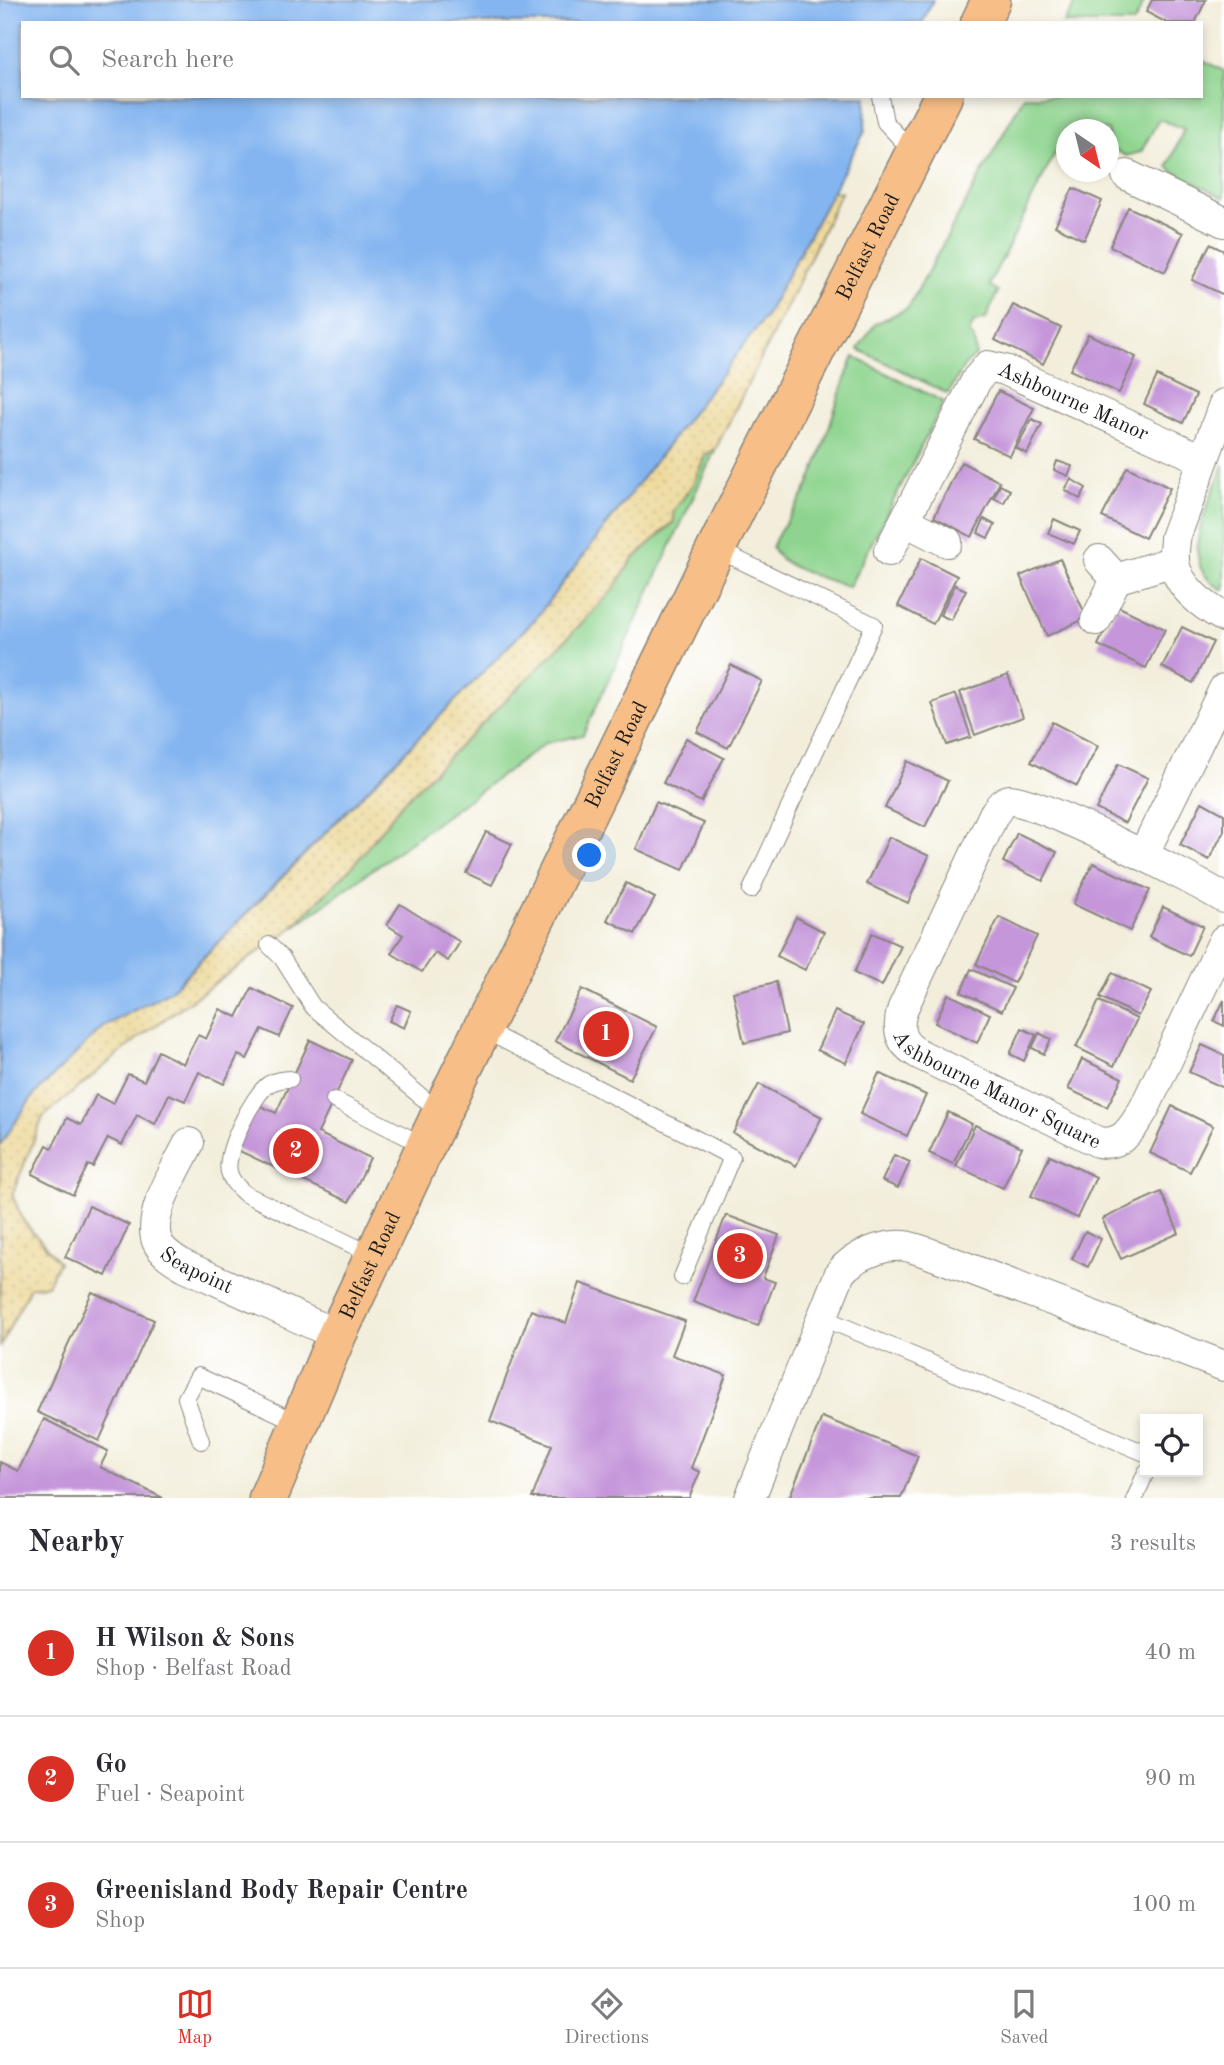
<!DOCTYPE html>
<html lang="en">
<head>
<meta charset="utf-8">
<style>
  body { margin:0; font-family:"Old Standard TT",serif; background:#f2f2f3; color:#2b2b33 }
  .controls { position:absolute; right:21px; bottom:21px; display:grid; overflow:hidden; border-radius:0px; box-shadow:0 4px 10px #0003 }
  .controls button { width:63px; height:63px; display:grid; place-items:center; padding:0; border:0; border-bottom:2px solid #e1e1e2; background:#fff; color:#2b2b33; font:35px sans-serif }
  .compass { position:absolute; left:1056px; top:119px; width:63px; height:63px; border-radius:50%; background:#fff; box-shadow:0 4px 10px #0003; rotate:145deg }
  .you { position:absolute; left:590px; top:856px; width:24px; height:24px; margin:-18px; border:5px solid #fff; border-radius:50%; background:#1a73e8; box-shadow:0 0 0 10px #1a73e833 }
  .badge { display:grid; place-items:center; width:46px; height:46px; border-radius:50%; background:#d93025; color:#fff; font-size:23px; font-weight:700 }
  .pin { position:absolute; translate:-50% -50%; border:4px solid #fff; box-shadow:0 2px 7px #0006 }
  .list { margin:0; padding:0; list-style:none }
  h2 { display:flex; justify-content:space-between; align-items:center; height:91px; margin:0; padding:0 28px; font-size:30px }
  h2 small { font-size:23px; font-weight:400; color:#7c7c81 }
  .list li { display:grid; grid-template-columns:46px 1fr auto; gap:21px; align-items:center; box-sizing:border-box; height:126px; padding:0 28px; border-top:2px solid #e1e1e2 }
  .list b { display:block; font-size:26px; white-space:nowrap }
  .list p { margin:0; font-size:23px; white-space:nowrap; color:#7c7c81 }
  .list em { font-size:23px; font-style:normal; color:#7c7c81 }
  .icon { flex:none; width:38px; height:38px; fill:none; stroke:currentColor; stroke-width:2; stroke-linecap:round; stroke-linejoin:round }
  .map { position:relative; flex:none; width:1224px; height:1498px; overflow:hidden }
  .search { position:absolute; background:#fff; box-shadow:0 4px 10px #0003; left:21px; right:21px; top:21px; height:77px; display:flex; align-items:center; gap:18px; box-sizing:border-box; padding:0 24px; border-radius:0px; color:#7c7c81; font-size:26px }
  .sheet { height:469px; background:#fff }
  nav { display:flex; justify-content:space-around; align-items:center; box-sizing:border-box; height:98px; border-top:2px solid #e1e1e2; background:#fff; font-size:19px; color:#7c7c81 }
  nav a { display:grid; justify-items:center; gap:4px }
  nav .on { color:#d93025 }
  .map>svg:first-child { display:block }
</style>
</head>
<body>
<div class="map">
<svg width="1224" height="1498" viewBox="0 0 1224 1498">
  <defs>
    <pattern id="sand-dots" width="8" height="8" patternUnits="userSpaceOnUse" patternTransform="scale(1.75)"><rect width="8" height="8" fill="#eeda9e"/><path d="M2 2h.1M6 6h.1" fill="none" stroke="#ccba88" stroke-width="1.8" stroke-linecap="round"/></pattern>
  </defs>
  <rect width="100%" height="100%" fill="#fff"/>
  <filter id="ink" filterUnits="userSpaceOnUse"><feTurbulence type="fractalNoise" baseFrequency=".0143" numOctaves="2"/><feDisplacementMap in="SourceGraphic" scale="14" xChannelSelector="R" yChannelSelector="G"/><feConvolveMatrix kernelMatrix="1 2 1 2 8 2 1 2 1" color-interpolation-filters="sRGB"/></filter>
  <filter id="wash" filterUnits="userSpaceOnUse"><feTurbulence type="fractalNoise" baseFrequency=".00686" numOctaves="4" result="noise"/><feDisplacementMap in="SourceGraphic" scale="28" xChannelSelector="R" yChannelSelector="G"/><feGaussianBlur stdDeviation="1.57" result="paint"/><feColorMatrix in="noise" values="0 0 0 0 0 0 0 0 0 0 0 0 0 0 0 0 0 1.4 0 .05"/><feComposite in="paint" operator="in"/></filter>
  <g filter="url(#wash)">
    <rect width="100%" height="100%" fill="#f3eedb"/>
    <g fill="#8ed48e" stroke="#557855" stroke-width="2">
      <polygon points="1077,0 1145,0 1134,23 1064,23"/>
      <polygon points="1201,59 1224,71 1224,198 1171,170 1168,166 1184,129 1159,119 1141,152 1126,156 1109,147 1108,130 1066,130 1066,158 1055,153 989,285 998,291 986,319 974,322 969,333 974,339 976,355 965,365 948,394 858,349 875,324 908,308 1024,96 1201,96"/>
      <path d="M854,357L944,402L849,587C827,579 782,569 772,548C779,526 799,508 808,486C827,444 835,399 854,357Z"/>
      <polygon points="716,448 583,735 546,743 288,931 353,866 402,803 553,653 614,589 632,560 674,522 673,512 693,484 705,455"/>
      <path d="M1224,464V590C1172,567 1210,502 1224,464Z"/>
    </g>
    <polygon fill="url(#sand-dots)" stroke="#857b5d" stroke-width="2" points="832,192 841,192 795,290 716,448 705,455 693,484 673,512 674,521 632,560 614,589 553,653 402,803 353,866 288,931 137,1039 43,1117 12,1195 24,1222 59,1262 47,1285 30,1287 0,1347 0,1145 33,1095 103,1026 170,991 186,976 535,619 765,317"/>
    <polygon fill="#84b5f0" stroke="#506886" stroke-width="2" points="0,0 933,0 922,23 23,23 23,96 866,96 865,131 765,317 535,619 170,991 103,1027 33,1096 0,1145"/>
    <g id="blocks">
      <g fill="#c596da">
        <polygon points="1152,0 1206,0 1195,23 1167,23 1146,12"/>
        <polygon points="1073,188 1102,201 1084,240 1055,226"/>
        <polygon points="1128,207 1183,233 1165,272 1110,246"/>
        <polygon points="1210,244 1224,251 1224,295 1192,280"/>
        <polygon points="1013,305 1061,328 1043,364 995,340"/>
        <polygon points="1088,334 1136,357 1119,393 1070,370"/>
        <polygon points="1157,376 1196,395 1183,423 1144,404"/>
        <polygon points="998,391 1034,408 1010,456 974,439"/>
        <polygon points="1032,419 1042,424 1027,454 1016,448"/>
        <polygon points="1057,461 1072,466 1068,476 1054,470"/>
        <polygon points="961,462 1000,482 972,537 934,517"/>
        <polygon points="1127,467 1170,488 1145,538 1102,517"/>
        <polygon points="1071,479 1086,488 1080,499 1065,490"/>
        <polygon points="1000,485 1010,490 1004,503 994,498"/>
        <polygon points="984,519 995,525 988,538 978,533"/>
        <polygon points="1054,519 1080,531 1074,544 1048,533"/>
        <polygon points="921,558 957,576 933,624 898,606"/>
        <polygon points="1060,559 1087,618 1047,636 1020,576"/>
        <polygon points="955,585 966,590 951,620 940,615"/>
        <polygon points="1117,606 1165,629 1146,668 1098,645"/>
        <polygon points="1182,627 1213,642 1193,683 1162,667"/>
        <polygon points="731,665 762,681 728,748 697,732"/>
        <polygon points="1008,675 1023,717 975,735 960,692"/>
        <polygon points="956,694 971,737 947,745 932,703"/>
        <polygon points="1052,722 1098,746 1077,786 1031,762"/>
        <polygon points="686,738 724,758 701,802 663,783"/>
        <polygon points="907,761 948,781 925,827 885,808"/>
        <polygon points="1118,764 1148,778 1125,823 1096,809"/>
        <polygon points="656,802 704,823 683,870 636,849"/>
        <polygon points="1202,802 1224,814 1224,831 1209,860 1180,845"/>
        <polygon points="486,832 512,844 492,885 466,873"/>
        <polygon points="1017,833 1057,852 1043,881 1003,862"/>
        <polygon points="889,837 929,856 908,903 867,884"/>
        <polygon points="1093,863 1150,890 1130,931 1073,904"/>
        <polygon points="626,883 655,898 635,934 607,920"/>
        <polygon points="400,904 460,942 448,961 435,953 422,972 391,953 403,935 387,925"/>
        <polygon points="1163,907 1203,926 1189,956 1149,937"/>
        <polygon points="796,917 824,932 805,970 777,956"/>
        <polygon points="999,917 1037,936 1014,983 976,964"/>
        <polygon points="872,933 901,946 882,986 854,973"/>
        <polygon points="971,969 1013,988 1002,1011 961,992"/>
        <polygon points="1112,973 1151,992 1138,1016 1100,997"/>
        <polygon points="776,982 787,1033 744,1043 733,992"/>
        <polygon points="252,988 293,1008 279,1037 262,1029 247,1059 238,1055 224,1084 199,1072 185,1101 169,1094 155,1124 137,1115 122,1145 108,1138 93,1167 88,1165 73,1195 32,1174 47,1145 52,1148 67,1118 81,1125 96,1095 113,1104 128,1074 144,1081 158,1051 183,1064 198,1035 206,1039 220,1009 237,1017"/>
        <polygon points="582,989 657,1027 630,1079 555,1041"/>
        <polygon points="948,994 990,1014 977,1043 935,1023"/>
        <polygon points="1224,1000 1224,1026 1214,1021"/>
        <polygon points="1099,1001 1137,1019 1114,1066 1076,1047"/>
        <polygon points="397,1005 411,1011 404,1028 389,1021"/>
        <polygon points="835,1011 864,1024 846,1063 817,1050"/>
        <polygon points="1022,1028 1036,1035 1024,1061 1010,1054"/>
        <polygon points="1039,1033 1051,1039 1044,1054 1032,1048"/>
        <polygon points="310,1040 352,1060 318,1133 370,1158 349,1202 233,1148 254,1103 276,1113"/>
        <polygon points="1202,1045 1224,1055 1224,1088 1189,1072"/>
        <polygon points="1082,1059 1122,1078 1107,1107 1068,1089"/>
        <polygon points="879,1073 926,1095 907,1136 860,1114"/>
        <polygon points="759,1084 822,1117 796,1166 733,1133"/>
        <polygon points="1172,1106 1213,1126 1190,1172 1150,1153"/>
        <polygon points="948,1112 972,1124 953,1164 929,1153"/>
        <polygon points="975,1125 1022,1147 1003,1188 956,1166"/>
        <polygon points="894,1155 910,1162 898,1188 882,1181"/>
        <polygon points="1050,1155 1096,1177 1077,1218 1031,1196"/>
        <polygon points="1161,1192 1179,1233 1121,1259 1102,1219"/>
        <polygon points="89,1206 129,1225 106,1276 65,1257"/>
        <polygon points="726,1215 779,1235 763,1278 775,1282 758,1326 693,1302"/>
        <polygon points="1085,1231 1101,1239 1088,1267 1072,1259"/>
        <polygon points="580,1283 685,1321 672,1355 726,1375 691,1468 700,1472 689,1498 532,1498 552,1445 490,1421 531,1310 566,1323"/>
        <polygon points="92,1292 154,1320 99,1441 37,1412"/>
        <polygon points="822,1417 918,1456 901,1498 789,1498"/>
        <polygon points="44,1419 108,1451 100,1467 163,1498 0,1498 0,1462 18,1471"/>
      </g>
    </g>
  </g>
  <g filter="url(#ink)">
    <use href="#blocks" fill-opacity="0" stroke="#88857c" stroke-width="2"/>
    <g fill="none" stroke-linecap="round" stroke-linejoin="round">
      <g stroke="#88857c" stroke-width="18">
        <g id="service">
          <polyline points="880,96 885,122 913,152"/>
          <polyline points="716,549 874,625 751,890"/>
          <polyline points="269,945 282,958 313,1007 441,1113"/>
          <polyline points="482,1029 732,1157 682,1277"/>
          <path d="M290,1079C283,1079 276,1080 269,1084C253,1094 224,1153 229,1172C231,1181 238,1188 245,1194L373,1255"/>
          <polyline points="334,1100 425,1146"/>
          <polyline points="821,1317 1145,1453"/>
          <polyline points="201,1441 186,1398 198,1376 299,1423"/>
          <polyline points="1135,1498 1146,1472"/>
        </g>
      </g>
      <g stroke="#88857c" stroke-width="32">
        <g id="minor">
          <polyline points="1127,175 1224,222"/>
          <path d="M1224,404L1175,538C1175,545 1173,554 1174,561C1177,586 1203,606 1224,617"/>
          <polyline points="905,521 947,542"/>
          <path id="s1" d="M889,551L977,379L988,366L1005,370L1202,459"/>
          <polyline points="1099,560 1116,579 1174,561"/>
          <polyline points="1096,620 1116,579"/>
          <polyline points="1143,855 1224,689"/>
          <path id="s2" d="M1224,898C1197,881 1032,797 1009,800C1002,801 998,809 994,814L903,1008C896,1029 899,1043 919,1054L1098,1142C1122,1147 1133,1128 1144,1109L1224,940"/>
          <path id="s3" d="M189,1143C177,1168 147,1214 157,1241C162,1253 175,1260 185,1266L337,1335"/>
          <path d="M750,1498L840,1273C853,1256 883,1244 905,1246C912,1247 919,1250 926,1252L1224,1366"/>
        </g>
      </g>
      <g stroke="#88857c" stroke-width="41">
        <g id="trunk">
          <polyline points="980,23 991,0"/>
          <path id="s4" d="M268,1498L337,1335L441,1113L716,549L943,96"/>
        </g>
      </g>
      <use href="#service" stroke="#fff" stroke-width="16"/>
      <use href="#minor" stroke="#fff" stroke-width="30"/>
      <use href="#trunk" stroke="#f7be87" stroke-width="38"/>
    </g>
  </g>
  <g text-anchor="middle" stroke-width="5" stroke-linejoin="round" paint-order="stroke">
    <g font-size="21" fill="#1c1c1c" stroke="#fff">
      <text dy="7" stroke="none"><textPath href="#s4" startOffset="1388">Belfast Road</textPath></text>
      <text dy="7" stroke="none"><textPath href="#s1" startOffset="303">Ashbourne Manor</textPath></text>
      <text dy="7" stroke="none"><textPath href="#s4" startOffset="821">Belfast Road</textPath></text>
      <text dy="7" stroke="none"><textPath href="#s2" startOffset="612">Ashbourne Manor Square</textPath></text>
      <text dy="7" stroke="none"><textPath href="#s3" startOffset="156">Seapoint</textPath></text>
      <text dy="7" stroke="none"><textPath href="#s4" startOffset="254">Belfast Road</textPath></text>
    </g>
  </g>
</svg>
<div class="controls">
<button><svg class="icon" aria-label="locate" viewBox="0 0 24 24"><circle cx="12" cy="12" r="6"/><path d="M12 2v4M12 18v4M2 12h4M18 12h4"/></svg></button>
</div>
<svg class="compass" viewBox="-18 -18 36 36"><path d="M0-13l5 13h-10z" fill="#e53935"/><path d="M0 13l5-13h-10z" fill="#7c7c81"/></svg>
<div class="you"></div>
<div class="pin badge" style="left:606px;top:1034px">1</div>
<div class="pin badge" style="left:296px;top:1151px">2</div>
<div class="pin badge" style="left:740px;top:1256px">3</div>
<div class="search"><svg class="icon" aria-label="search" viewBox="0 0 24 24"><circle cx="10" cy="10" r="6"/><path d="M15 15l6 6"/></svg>Search here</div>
</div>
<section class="sheet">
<h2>Nearby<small>3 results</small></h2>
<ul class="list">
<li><span class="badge">1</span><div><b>H Wilson &amp; Sons</b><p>Shop · Belfast Road</p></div><em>40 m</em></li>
<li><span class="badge">2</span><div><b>Go</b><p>Fuel · Seapoint</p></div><em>90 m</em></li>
<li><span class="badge">3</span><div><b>Greenisland Body Repair Centre</b><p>Shop</p></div><em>100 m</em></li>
</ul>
</section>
<nav>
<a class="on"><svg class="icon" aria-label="map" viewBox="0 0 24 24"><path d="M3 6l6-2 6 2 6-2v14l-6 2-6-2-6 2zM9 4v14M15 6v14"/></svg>Map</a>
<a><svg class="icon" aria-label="directions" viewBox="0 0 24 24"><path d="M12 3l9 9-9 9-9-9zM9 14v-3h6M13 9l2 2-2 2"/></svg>Directions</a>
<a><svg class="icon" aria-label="saved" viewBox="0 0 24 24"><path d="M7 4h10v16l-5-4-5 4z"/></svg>Saved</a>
</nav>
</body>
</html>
